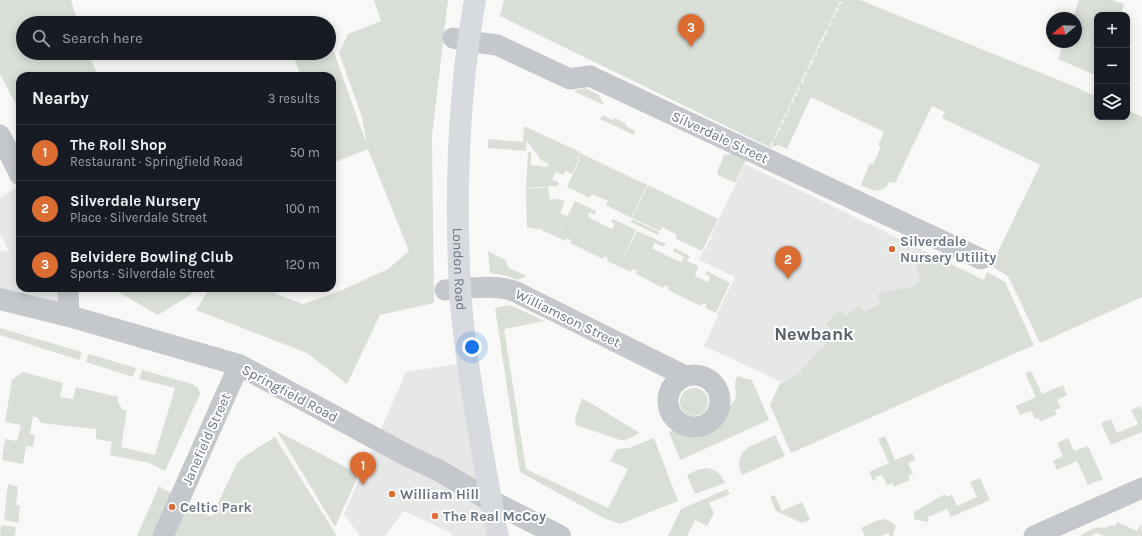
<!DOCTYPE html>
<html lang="en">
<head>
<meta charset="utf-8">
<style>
  body { margin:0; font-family:Karla,sans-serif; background:#242831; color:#f1f3f6 }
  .controls { position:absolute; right:12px; top:12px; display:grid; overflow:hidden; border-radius:8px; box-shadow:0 2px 10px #0003 }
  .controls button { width:36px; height:36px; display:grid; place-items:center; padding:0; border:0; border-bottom:1px solid #363941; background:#171b24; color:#f1f3f6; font:20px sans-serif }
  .compass { position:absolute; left:1046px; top:12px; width:36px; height:36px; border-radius:50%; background:#171b24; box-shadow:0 2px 10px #0003; rotate:251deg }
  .you { position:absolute; left:472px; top:347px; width:14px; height:14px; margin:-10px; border:3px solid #fff; border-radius:50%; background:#1a73e8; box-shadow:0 0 0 6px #1a73e833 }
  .badge { display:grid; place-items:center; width:26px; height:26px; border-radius:50%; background:#db6d33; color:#fff; font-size:13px; font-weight:700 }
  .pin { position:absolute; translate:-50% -33px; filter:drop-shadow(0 1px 2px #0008) }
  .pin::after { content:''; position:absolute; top:21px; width:14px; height:12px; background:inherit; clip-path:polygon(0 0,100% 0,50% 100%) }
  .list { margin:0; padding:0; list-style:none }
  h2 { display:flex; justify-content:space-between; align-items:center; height:52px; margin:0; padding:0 16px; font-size:17px }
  h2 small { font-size:13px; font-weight:400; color:#9ea1a6 }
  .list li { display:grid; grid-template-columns:26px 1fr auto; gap:12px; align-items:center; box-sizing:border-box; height:56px; padding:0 16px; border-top:1px solid #363941 }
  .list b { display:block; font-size:15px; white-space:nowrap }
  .list p { margin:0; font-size:13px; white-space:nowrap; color:#9ea1a6 }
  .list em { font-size:13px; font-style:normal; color:#9ea1a6 }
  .icon { flex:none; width:22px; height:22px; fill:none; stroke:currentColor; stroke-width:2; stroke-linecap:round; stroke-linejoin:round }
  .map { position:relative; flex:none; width:1142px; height:536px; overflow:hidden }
  .search { position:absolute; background:#171b24; box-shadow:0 2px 10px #0003; left:16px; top:16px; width:320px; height:44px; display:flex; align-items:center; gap:10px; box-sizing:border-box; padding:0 14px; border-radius:22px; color:#9ea1a6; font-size:15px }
  .panel { position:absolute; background:#171b24; box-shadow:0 2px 10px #0003; left:16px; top:72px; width:320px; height:220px; border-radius:12px }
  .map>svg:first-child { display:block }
</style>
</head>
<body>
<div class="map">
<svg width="1142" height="536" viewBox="0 0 1142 536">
  <rect width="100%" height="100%" fill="#f8f8f6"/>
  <g fill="#e6e7e7">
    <polygon points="745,164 845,212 860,220 860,222 861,222 862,221 879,228 878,230 879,231 880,229 887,233 923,250 922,252 924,252 924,251 938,258 938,259 939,260 940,259 957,267 957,268 959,268 976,276 976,277 993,285 994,286 978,293 978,292 977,294 956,303 954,303 954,304 934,313 932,313 932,314 912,323 910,322 910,323 890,333 889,332 888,334 868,343 867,342 866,343 845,353 845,352 844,354 824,363 823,362 821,363 822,363 802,373 801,372 800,373 780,382 762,373 762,372 760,372 734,360 733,358 732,359 715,351 715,350 713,350 704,346 718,316 719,314 717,314 735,277 699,260 705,248 710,250 706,247 710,239 714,241 715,240 710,238"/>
    <polygon points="20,185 20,288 62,288 62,310 0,297 0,250 9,252 0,233 0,198"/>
    <polygon points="469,362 500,536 452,536 451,533 404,511 385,536 360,536 344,514 406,372"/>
  </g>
  <g fill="#d9dfd7" fill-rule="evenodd">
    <polygon points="0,0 71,0 78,23 23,23 23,53 88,53 98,76 20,76 20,112 0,74"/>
    <polygon points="374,0 448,0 432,136 434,303 380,315 347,384 307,353 196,310 210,288 269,288 278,295 303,304 340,291 388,269 409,251 368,149 335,162 332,153 332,76 301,76 293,56 300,53 329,53 329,42 330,41 367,145 362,117 339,53 348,34 381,21"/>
    <path d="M504,0H860L1071,85L1097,97V117H1127V110L1142,117V297L1040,343L1008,276L991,266L1040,165L942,118L945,112L932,106L895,183L890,182L884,189L874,191L861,185L870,163L873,164L881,147L878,145L884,132L811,97L787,149L778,145L771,148L500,16ZM840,1L842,3L841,4H840L837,8L839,9L838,10H837L834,15L835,16L834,18L833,17L830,23L831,24V25H829L826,31L828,32L827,33H826L823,39H824L823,41L822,40L819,46L820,47V48H818L816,52L817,53V55L815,54L812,60L814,61L813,62H812L809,67H810V69L808,68L806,73L807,74L806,76L805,75L803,80L804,81L803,83L801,82L799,87L800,88V89H798L796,94L797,95L796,96H795L793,101H794L793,103L792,102L789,108L790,109V110H788L786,115H787L786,117L785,116L783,121L784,122L783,124L782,123L779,128L781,129L780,130H779L776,135L777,136L776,137H775L772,142L774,143L773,144H772L773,145L772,147L770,146Z"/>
    <polygon points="1079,0 1112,0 1124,4 1121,15 1097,15 1097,76 1058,59 1064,42 1076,42 1076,18 1073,18"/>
    <polygon points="585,88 599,95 604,105 573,91"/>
    <polygon points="603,115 612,120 615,118 625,123 626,126 635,131 635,132 634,135 600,119"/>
    <polygon points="524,126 580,152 577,158 579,159 572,174 566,171 563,175 556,172 552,179 559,183 557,187 555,186 526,188 528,152 531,152 531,165 547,167 549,164 541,160 527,141 526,151 488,148 488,139 523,142"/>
    <polygon points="580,153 647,185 631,218 606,205 608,201 592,194 590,198 567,187 580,159 578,157"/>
    <polygon points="738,153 747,158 735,183 718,175 717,172 724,155"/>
    <polygon points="648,185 718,219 702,251 676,239 677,235 662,227 660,231 632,218"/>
    <polygon points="548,187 550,200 554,199 557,200 557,198 565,201 560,213 567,216 559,233 575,201 596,211 595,215 589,212 588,217 612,229 615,224 611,222 613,219 636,230 621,263 637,231 666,244 664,247 655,243 652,248 662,253 664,252 663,254 681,262 684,257 673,251 674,248 690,256 687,261 698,266 695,276 708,282 710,277 705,274 707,271 730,283 716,313 705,308 707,305 702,303 701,306 668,290 669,287 665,285 663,288 636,274 637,271 632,269 631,272 607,261 608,258 604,256 603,259 570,243 571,240 566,238 565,241 538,228 537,230 533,228 527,228 526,189"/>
    <polygon points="632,219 659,232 658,235 631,222"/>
    <polygon points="488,251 505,260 509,268 527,276 517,280 507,276 490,273"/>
    <path d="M924,251L938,258L939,260L940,259L957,267V268H959L976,276L977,278V277L984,280L987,272L1005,282L1034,345L791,453L770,405L780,383L781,384L782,382L800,373L802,374L801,372H800L819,350H820L827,344L825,342L833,330L826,324L839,310L846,316L859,305L864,312L881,303L877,295C884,292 891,290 899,289C904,288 911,288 915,285C921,280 920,273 916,268L923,252Z"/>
    <polygon points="114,288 201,288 158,315 115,290"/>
    <polygon points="510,305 545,321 504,329 526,469 608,508 628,469 610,461 617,449 629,448 654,438 678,501 620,524 604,518 520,472 495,308"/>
    <polygon points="0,328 82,352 79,360 0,335"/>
    <polygon points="89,354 136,368 133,377 86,362"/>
    <polygon points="142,370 192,384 198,388 200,394 165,471 149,463 110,455 112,442 96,439 96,429 41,423 38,418 33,416 30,434 35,435 33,447 26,446 23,464 2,460 5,439 17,441 21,425 5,422 12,380 23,372 63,383 60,397 73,399 76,387 118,397 118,402 122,409 127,411 121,447 155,455 175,388 139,379"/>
    <polygon points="1031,371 1042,394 1063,385 1067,395 1057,400 1061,408 1055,410 1057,414 1040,422 1039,418 1035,419 1031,411 1020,415 1016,406 1036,397 1025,373"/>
    <path d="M738,376L743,378L752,380L769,420L680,460L669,432L673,430C689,442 711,438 723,422C726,417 726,412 729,407C730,405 733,403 735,400C738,392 732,383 738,376Z"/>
    <circle cx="694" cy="402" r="14"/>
    <polygon points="582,398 640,433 626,440 620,440 576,425 575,419"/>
    <polygon points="1140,406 1142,411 1142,432 1111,445 1101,423 1111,419 1117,433 1138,424 1131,410"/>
    <polygon points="277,431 359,474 335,527"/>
    <path d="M775,435L785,456L742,475C737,464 738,455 749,447Z"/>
    <polygon points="885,436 895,460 912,453 915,460 908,463 913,474 908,476 910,480 894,487 892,483 887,485 882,475 875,477 876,480 873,481 869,472 889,463 878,439"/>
    <polygon points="275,437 337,536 137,536 159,486 205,514 212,516 237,463 245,456"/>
    <polygon points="1068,438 1074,451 1088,446 1103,479 1098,482 1096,480 1096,481 1088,485 1077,461 1057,470 1053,461 1063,456 1057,443"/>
    <path d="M706,468C716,469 721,474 725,483L695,494L687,475L697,470Z"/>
    <polygon points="980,478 990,500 951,517 947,509 928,517 929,521 926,522 914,519 914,512 945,494 946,497 952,495 957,506 977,497 970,482"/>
    <polygon points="8,484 18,487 16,505 20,506 18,523 4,520"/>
    <polygon points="727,489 730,494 709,503 714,513 707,526 695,520 687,536 668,536 681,509"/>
    <polygon points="775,495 782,511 802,502 810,520 802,523 776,511 770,497"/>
    <polygon points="885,519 893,523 896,526 893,535 893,536 890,536 888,533 881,536 865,536 861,528 876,521"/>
    <path d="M1117,522L1137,531L1141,524L1142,536H1104L1097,533L1091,536H1080C1087,531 1095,526 1104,528L1112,525L1115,526Z"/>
    <polygon points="1,525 16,527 15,536 0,536"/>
  </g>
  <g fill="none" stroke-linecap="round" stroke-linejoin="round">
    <g stroke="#c4c7cb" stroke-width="21">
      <polyline points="453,38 468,41 497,45 570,79 590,76 594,78 981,259"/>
      <polyline points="0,135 20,175"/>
      <polyline points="68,288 69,316"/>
      <path d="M445,290C467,289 492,284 514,291L685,376"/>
      <circle cx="694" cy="401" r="26"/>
      <polyline points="163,536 239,365"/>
      <polyline points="1034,536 1142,488"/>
    </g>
    <polyline stroke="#c4c7cb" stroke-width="22" points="0,299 69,316 239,365 408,456 438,470 491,501 560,536"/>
    <path stroke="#d7dadf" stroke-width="22" id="s1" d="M475,0C458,95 455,192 460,289C463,337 471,385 479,432C485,467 491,502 498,536"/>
  </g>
  <g fill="#db6d33" stroke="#fff" stroke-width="1.5">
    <circle cx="892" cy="249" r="4"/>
    <circle cx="392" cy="494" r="4"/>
    <circle cx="172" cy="507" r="4"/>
    <circle cx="435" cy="516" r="4"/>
  </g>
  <g text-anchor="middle" stroke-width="4" stroke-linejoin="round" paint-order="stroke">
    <g font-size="14" fill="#697585" stroke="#fff">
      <text transform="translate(720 137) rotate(25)" y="5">Silverdale Street</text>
      <text dy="5" stroke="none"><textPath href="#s1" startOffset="270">London Road</textPath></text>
      <text transform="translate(568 318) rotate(26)" y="5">Williamson Street</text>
      <text transform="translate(290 393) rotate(28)" y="5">Springfield Road</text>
      <text transform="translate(206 439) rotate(-66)" y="5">Janefield Street</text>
    </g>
    <g font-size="14" font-weight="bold" fill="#697585" stroke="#fff" text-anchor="start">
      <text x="900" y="246">Silverdale<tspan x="900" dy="16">Nursery Utility</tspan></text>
      <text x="400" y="499">William Hill</text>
      <text x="180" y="512">Celtic Park</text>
      <text x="443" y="521">The Real McCoy</text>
    </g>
    <g font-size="18" font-weight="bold" fill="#56606b" stroke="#fff">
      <text x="814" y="340">Newbank</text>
    </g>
  </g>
</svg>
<div class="controls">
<button>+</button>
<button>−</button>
<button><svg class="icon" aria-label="layers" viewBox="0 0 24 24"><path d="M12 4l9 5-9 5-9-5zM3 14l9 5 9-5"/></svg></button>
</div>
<svg class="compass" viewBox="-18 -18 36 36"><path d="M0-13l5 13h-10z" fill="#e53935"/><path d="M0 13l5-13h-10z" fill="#9ea1a6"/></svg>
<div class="you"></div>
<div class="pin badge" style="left:363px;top:485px">1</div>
<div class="pin badge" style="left:788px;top:279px">2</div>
<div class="pin badge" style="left:691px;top:47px">3</div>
<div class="search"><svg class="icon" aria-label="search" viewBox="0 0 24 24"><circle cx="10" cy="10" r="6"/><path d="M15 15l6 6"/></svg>Search here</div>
<section class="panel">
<h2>Nearby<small>3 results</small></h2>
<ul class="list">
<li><span class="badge">1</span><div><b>The Roll Shop</b><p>Restaurant · Springfield Road</p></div><em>50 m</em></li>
<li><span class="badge">2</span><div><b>Silverdale Nursery</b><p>Place · Silverdale Street</p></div><em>100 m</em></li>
<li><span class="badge">3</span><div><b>Belvidere Bowling Club</b><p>Sports · Silverdale Street</p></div><em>120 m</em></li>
</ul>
</section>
</div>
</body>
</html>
